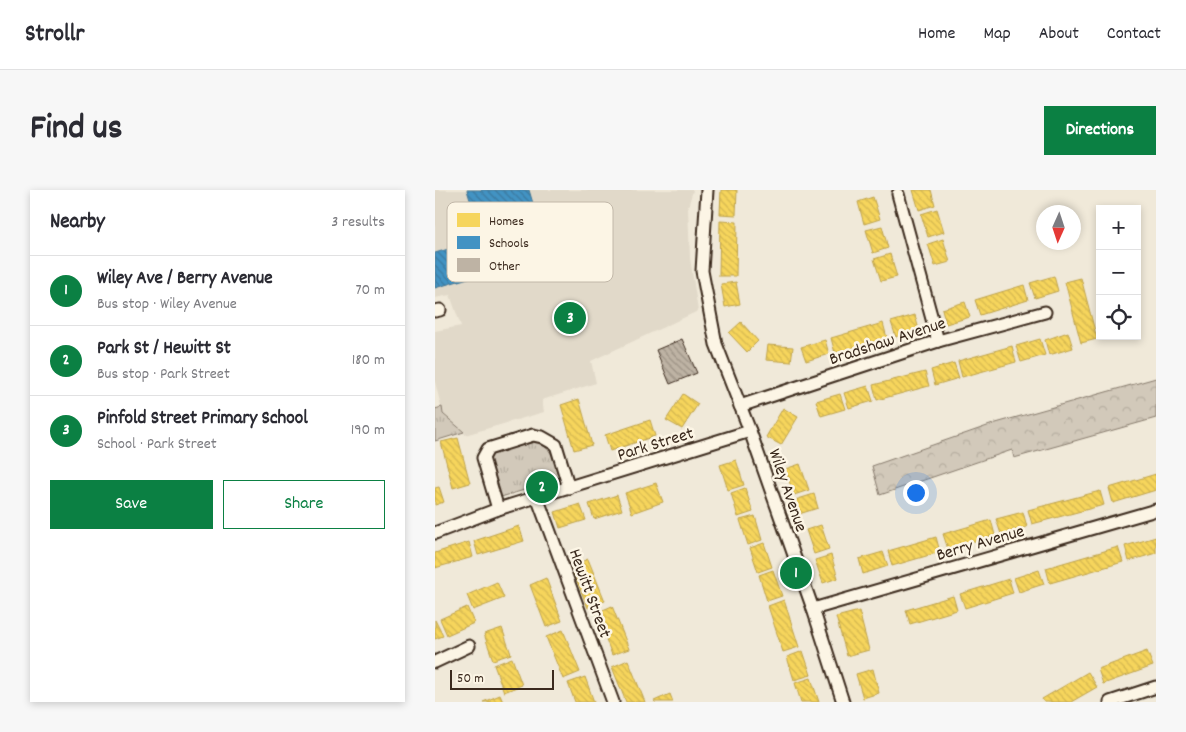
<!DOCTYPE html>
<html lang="en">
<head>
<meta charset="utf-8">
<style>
  body { margin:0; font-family:Dekko,sans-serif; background:#f7f7f7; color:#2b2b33 }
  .controls { position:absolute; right:15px; top:15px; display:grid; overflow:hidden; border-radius:0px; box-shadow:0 2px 8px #0003 }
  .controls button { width:45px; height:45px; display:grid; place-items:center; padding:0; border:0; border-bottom:1px solid #e1e1e2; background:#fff; color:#2b2b33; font:25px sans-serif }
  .compass { position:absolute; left:601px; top:15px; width:45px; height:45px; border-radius:50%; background:#fff; box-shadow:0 2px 8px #0003; rotate:183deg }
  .scale { position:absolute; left:15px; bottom:12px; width:104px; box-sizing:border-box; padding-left:5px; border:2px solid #3b2a1e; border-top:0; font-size:14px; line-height:18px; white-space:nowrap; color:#3b2a1e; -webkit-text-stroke:4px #fcf5e5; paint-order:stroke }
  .you { position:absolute; left:480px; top:302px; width:18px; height:18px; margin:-12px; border:4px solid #fff; border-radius:50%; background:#1a73e8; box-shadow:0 0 0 8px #1a73e833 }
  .badge { display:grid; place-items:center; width:32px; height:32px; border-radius:50%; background:#0b8043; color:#fff; font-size:16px; font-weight:700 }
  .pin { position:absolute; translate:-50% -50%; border:2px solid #fff; box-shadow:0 1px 5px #0006 }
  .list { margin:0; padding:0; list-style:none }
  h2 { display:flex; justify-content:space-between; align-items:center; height:65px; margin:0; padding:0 20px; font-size:21px }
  h2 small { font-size:16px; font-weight:400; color:#7c7c81 }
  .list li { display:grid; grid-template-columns:32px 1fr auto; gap:15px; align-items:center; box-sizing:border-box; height:70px; padding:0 20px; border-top:1px solid #e1e1e2 }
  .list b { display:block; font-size:19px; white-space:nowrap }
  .list p { margin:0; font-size:16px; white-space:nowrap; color:#7c7c81 }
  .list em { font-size:16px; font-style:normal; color:#7c7c81 }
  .actions { display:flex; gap:10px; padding:15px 20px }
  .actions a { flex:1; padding:11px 0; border:1px solid #0b8043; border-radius:0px; text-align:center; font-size:18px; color:#0b8043 }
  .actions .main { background:#0b8043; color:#fff }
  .icon { flex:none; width:28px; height:28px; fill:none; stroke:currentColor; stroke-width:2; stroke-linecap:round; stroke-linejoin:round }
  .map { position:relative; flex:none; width:721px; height:512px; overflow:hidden; border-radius:0px }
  header { display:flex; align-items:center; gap:30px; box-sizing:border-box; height:70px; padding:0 25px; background:#fff; border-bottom:1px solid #e1e1e2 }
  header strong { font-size:24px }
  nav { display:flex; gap:28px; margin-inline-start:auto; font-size:18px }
  .intro { display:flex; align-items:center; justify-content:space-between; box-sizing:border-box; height:120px; padding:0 30px }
  h1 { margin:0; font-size:35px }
  .button { padding:12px 22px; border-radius:0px; background:#0b8043; color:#fff; font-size:18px; font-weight:700 }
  main { display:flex; gap:30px; padding:0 30px }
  aside { flex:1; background:#fff; border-radius:0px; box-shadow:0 2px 8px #0003 }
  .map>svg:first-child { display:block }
</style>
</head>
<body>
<header>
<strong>Strollr</strong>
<nav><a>Home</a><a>Map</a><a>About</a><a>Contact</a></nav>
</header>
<div class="intro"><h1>Find us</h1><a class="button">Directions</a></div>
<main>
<aside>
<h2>Nearby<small>3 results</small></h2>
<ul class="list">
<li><span class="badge">1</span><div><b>Wiley Ave / Berry Avenue</b><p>Bus stop · Wiley Avenue</p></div><em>70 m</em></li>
<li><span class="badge">2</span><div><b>Park St / Hewitt St</b><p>Bus stop · Park Street</p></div><em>180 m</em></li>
<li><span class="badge">3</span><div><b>Pinfold Street Primary School</b><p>School · Park Street</p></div><em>190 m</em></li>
</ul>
<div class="actions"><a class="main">Save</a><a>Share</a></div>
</aside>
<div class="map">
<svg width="721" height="512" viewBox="0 0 721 512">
  <defs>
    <pattern id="grass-tufts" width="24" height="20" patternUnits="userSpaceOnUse" patternTransform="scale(1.25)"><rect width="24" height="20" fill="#d2c9ba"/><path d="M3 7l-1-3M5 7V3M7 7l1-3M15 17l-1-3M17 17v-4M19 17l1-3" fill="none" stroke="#b5ad9f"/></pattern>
    <pattern id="forest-crowns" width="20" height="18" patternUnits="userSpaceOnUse" patternTransform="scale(1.25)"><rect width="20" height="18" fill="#d2c9ba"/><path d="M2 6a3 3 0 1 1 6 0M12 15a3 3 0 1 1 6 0" fill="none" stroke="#b5ad9f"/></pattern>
    <pattern id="homes-back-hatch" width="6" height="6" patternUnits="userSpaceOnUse" patternTransform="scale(1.25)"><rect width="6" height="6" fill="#f6d55c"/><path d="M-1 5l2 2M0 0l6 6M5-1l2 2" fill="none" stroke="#d4b750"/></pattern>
    <pattern id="schools-back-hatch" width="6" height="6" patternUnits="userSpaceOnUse" patternTransform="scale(1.25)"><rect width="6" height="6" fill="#4393c3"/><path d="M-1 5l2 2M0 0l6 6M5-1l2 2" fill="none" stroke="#39789e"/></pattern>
    <pattern id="building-back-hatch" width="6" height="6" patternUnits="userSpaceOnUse" patternTransform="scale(1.25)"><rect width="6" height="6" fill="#beb3a4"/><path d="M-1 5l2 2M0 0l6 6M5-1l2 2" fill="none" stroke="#9c9285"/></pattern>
  </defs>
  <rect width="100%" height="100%" fill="#f0e9d9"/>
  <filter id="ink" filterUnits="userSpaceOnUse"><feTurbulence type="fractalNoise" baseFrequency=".02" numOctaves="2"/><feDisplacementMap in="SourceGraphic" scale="10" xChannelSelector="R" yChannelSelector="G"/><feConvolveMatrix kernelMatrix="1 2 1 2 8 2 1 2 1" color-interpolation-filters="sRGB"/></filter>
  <g filter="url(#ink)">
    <polygon fill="#e1d9c9" points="0,0 258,0 253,17 255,68 263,121 156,171 161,193 107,210 109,222 30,245 29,242 8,224 0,192 0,141 26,136 15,105 0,108"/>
    <g fill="url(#grass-tufts)" stroke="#867a6c">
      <polygon points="7,217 8,224 29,242 0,251 0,219"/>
      <path d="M101,251C120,261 119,270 126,289L66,307L54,269L58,262Z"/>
    </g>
    <polygon fill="url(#forest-crowns)" stroke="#867a6c" points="721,188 721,228 579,268 577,260 445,305 437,276 561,233"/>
    <g fill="url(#homes-back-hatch)" stroke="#bea249">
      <polygon points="286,0 302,0 301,25 285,24"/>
      <polygon points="478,0 496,0 500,15 484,20"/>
      <polygon points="438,7 445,29 429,34 423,12"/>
      <polygon points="502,19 509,42 493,47 486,24"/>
      <polygon points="285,31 302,32 301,86 284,86"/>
      <polygon points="447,36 453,58 438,63 431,40"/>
      <polygon points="508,49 515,72 500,76 493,54"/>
      <polygon points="455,64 462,87 446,91 439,69"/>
      <polygon points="619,86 623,101 600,108 595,93"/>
      <polygon points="646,88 662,149 646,153 630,92"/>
      <polygon points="301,92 305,114 290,117 286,94"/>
      <polygon points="589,95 593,110 545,125 540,110"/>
      <polygon points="530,112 535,127 511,134 507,119"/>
      <polygon points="480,125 484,140 461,147 456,132"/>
      <polygon points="306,132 323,151 312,162 294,143"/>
      <polygon points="448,133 452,148 400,163 396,148"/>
      <polygon points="633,142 638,158 614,165 610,150"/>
      <polygon points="605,149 610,165 586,172 581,156"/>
      <polygon points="390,150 394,164 371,171 366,157"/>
      <polygon points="333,155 358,157 356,172 331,170"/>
      <polygon points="577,156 581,172 527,187 523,171"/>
      <polygon points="519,173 524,188 500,195 496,180"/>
      <polygon points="490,182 494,196 442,210 438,195"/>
      <polygon points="433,196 438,211 414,218 409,203"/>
      <polygon points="248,204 263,214 247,239 231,230"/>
      <polygon points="405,204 410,219 386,226 381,211"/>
      <polygon points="144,209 157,255 139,260 126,215"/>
      <polygon points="348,218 363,227 346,255 331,247"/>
      <polygon points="215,230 220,246 175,261 170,245"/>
      <polygon points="23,248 35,293 18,298 6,252"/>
      <polygon points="301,270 309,295 293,300 285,275"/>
      <polygon points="365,274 374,300 359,305 350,279"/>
      <polygon points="721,284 721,300 678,313 674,298"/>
      <polygon points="221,293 228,312 197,323 190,303"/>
      <polygon points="4,297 9,312 0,315 0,298"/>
      <polygon points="310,298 318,322 303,327 296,303"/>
      <polygon points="665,301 669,315 597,334 593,320"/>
      <polygon points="379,304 383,318 364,324 360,310"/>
      <polygon points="182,305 187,320 159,329 154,314"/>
      <polygon points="145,314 151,330 125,338 120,322"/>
      <polygon points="588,322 592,337 566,344 561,329"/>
      <polygon points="320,326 327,350 313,355 305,330"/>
      <polygon points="556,330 560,345 513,359 508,344"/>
      <polygon points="386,335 394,359 379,364 371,340"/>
      <polygon points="84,336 89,351 43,365 39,351"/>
      <polygon points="501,347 505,362 457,376 453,361"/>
      <polygon points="721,347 721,363 694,371 690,356"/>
      <polygon points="34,352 38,367 0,378 0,363"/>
      <polygon points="329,353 337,377 323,382 315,358"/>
      <polygon points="683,357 688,372 615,393 611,378"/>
      <polygon points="448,362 453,376 428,384 424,369"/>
      <polygon points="396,365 403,388 388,393 380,370"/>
      <polygon points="153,369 170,411 153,418 136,376"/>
      <polygon points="338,380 347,406 332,411 324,385"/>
      <polygon points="604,380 609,394 584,402 579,388"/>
      <polygon points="111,388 127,431 111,437 95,395"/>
      <polygon points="574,389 578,403 530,418 525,404"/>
      <polygon points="62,392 69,408 38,420 32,405"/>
      <polygon points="518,406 522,420 475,434 471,420"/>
      <polygon points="349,410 364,457 348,462 333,416"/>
      <polygon points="177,416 194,459 177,465 161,423"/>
      <polygon points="32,417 39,433 12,445 5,429"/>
      <polygon points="424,421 434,460 412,466 401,427"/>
      <polygon points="0,430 8,446 0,449"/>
      <polygon points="67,438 76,464 58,470 49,444"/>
      <polygon points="128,440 145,482 128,489 111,447"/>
      <polygon points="368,461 376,485 359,490 352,467"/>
      <polygon points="712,461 718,476 668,494 663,479"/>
      <polygon points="77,468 87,495 69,502 59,475"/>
      <polygon points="193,470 210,512 191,512 177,477"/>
      <polygon points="438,479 444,503 428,508 421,484"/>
      <polygon points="653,482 662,497 636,512 609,512 607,509"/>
      <polygon points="150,487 159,512 140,512 133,493"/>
      <polygon points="376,488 384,512 366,512 360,493"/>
      <polygon points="235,504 238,512 220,512 219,511"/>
      <polygon points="65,505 68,512 48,512"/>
    </g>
    <polygon fill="url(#schools-back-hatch)" stroke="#417492" points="32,0 94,0 113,64 0,98 0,63 47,49"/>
    <polygon fill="url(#building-back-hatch)" stroke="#3b2a1e" points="247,149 262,183 235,194 221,160"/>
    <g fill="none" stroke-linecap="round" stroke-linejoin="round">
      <g stroke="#3b2a1e" stroke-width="15">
        <g id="street">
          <polyline points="272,0 267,81 281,154 315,241 378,419 408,512"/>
          <polyline points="463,4 503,151"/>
          <polyline points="0,121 5,120"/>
          <polyline points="305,216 503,151 610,122"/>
          <polyline points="102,307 178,512"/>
          <polyline points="63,319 48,268 53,259 98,245 107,247 121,255 134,298"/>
          <polyline points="0,343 63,319 315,241"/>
          <polyline points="378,419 721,320"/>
          <polyline points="0,472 34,456"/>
          <polyline points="675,512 721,497"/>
        </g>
      </g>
      <use href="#street" stroke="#fcf5e5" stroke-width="11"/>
    </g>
  </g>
  <g text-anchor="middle" stroke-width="5" stroke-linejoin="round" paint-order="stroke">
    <g font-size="18" fill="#3b2a1e" stroke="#fcf5e5">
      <text transform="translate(452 150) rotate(-18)" y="6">Bradshaw Avenue</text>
      <text transform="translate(220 253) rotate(-17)" y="6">Park Street</text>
      <text transform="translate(354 300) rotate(71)" y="6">Wiley Avenue</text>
      <text transform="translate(545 352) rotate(-16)" y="6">Berry Avenue</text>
      <text transform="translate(156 403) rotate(70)" y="6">Hewitt Street</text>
    </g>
  </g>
  <rect x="12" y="12" width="166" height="80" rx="8" fill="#fcf5e5" stroke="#c2b8a9" stroke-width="1"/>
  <rect x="22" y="23" width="23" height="14" fill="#f6d55c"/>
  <rect x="22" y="46" width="23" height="13" fill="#4393c3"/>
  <rect x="22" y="68" width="23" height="14" fill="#beb3a4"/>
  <g font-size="14" fill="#3b2a1e">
    <text x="54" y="35">Homes</text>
    <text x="54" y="57">Schools</text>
    <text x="54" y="80">Other</text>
  </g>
</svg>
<div class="controls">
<button>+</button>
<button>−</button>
<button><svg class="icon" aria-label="locate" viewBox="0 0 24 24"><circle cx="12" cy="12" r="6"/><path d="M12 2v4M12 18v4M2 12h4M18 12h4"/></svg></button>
</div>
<svg class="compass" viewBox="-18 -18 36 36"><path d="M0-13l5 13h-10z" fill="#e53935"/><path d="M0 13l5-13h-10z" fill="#7c7c81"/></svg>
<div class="scale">50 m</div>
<div class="you"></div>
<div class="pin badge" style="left:361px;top:383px">1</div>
<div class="pin badge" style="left:107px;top:297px">2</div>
<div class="pin badge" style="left:135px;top:128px">3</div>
</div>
</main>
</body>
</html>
